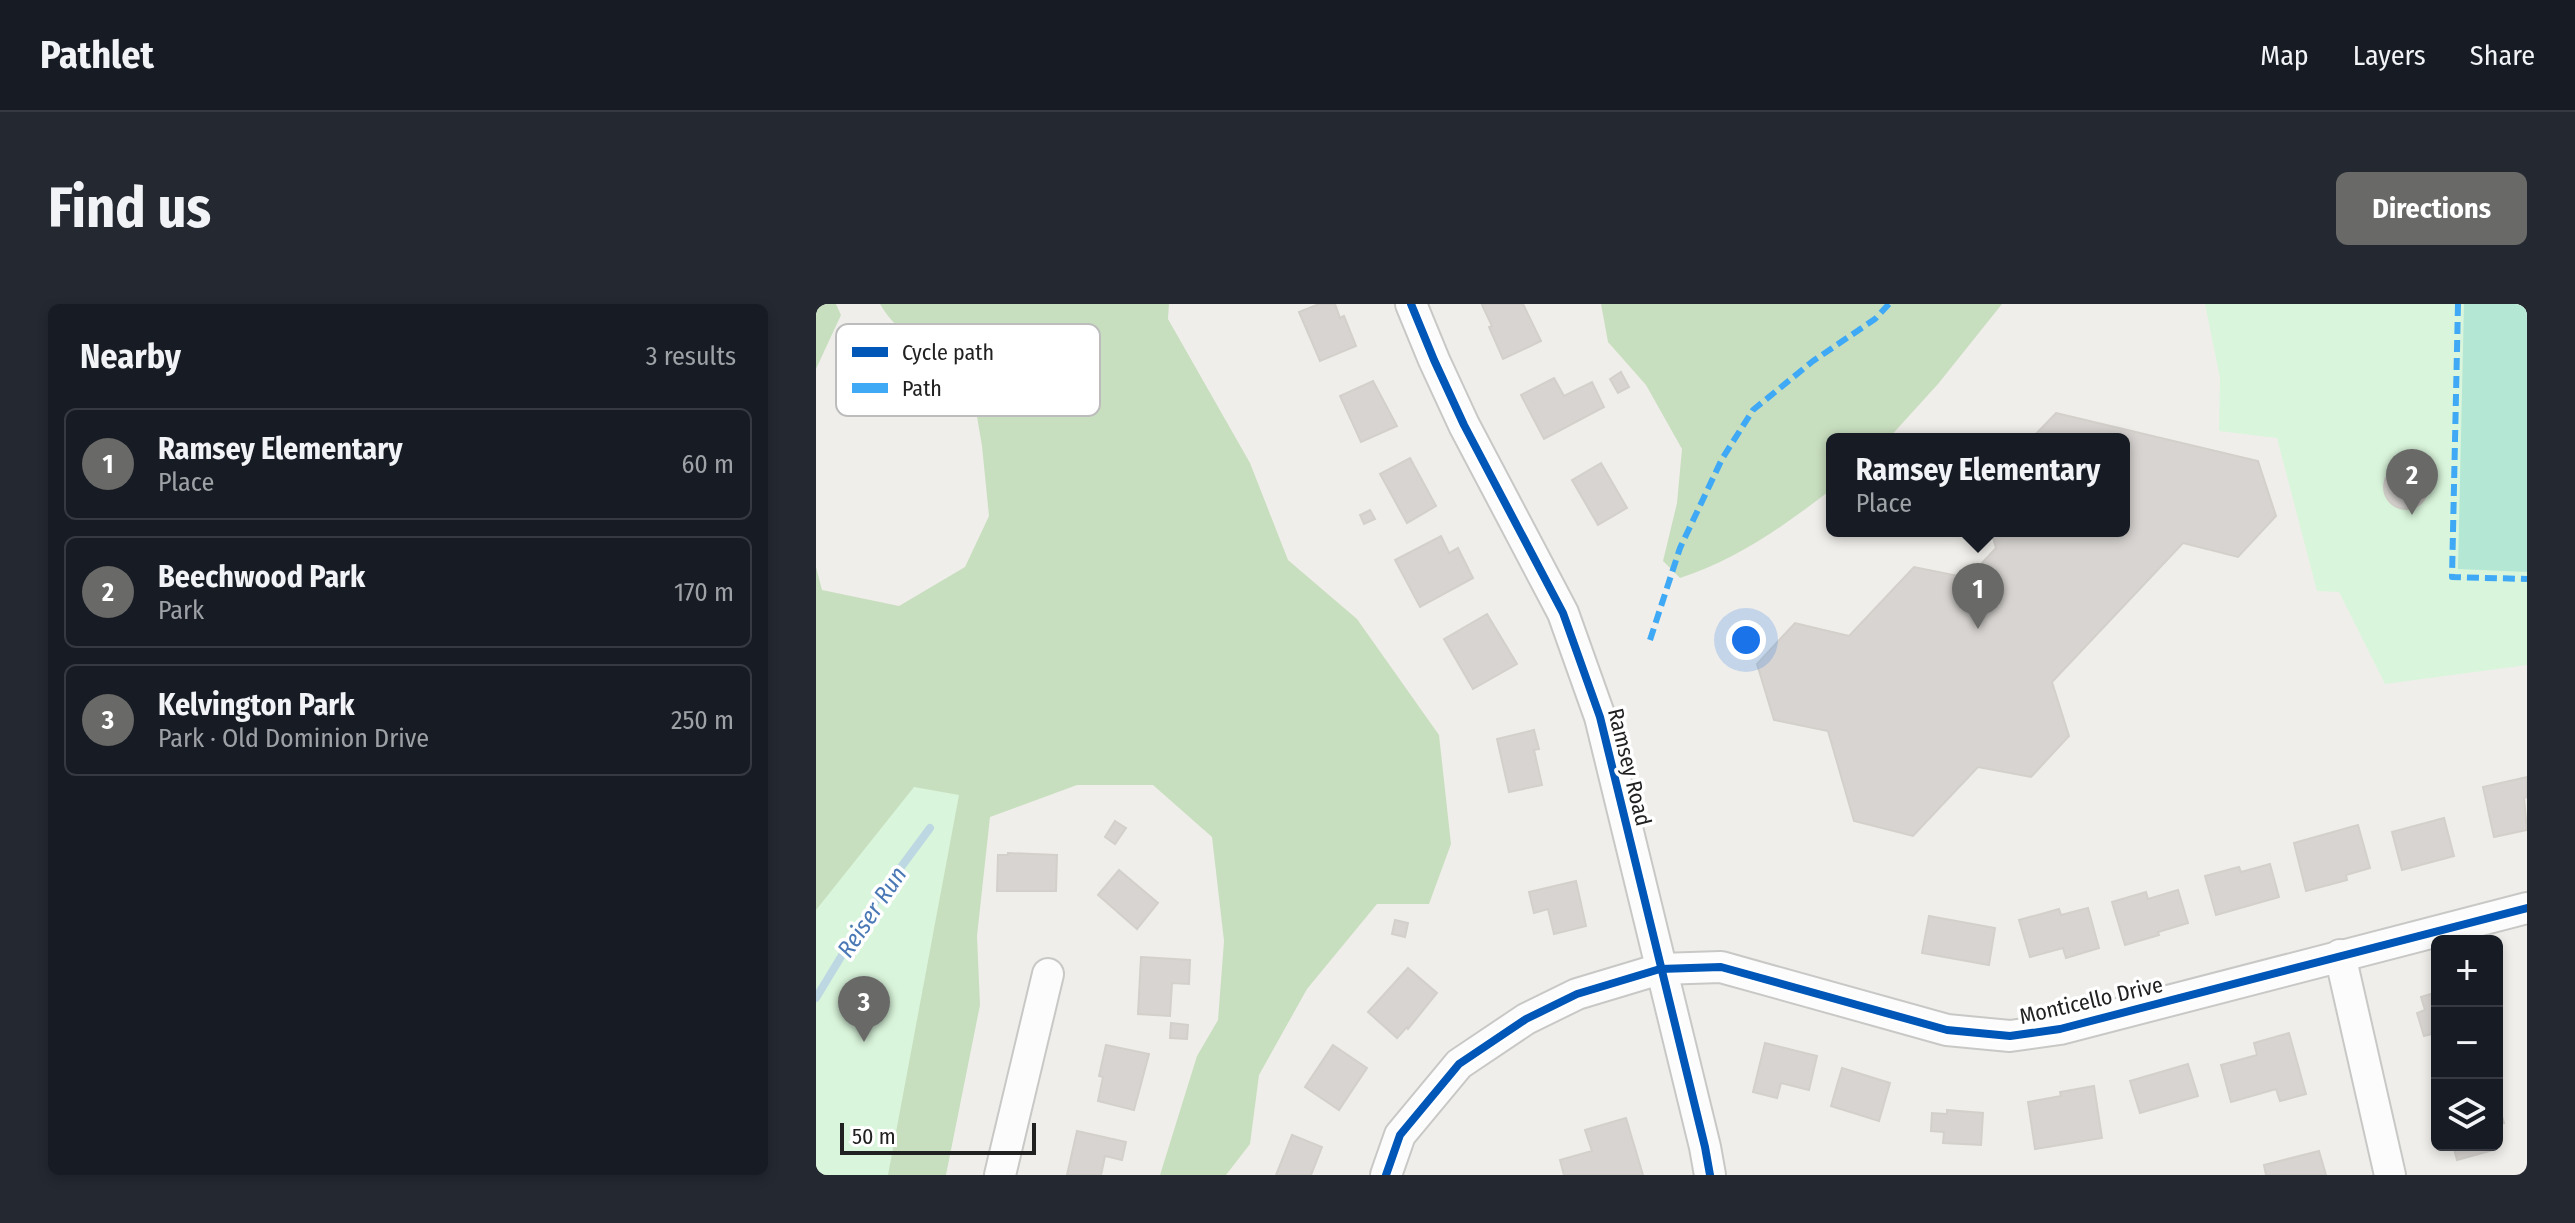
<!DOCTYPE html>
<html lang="en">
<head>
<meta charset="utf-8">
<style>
  body { margin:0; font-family:"Fira Sans Condensed",sans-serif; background:#242831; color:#f1f3f6 }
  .controls { position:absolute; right:24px; bottom:24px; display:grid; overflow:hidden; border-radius:12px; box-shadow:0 4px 12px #0003 }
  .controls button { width:72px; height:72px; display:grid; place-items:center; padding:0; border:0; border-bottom:2px solid #363941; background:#171b24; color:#f1f3f6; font:40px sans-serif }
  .scale { position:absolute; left:24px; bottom:20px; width:196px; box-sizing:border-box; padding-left:8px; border:4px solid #212121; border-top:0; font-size:22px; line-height:28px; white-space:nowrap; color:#212121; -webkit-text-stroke:6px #fff; paint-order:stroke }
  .you { position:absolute; left:930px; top:336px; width:28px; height:28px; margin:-20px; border:6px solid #fff; border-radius:50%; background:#1a73e8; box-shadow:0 0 0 12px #1a73e833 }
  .badge { display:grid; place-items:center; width:52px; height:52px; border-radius:50%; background:#696967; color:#fff; font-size:26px; font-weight:700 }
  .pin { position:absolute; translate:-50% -66px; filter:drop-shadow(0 2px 4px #0008) }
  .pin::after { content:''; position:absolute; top:42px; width:28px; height:24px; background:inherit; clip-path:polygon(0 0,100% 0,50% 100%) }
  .popup { position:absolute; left:1010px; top:129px; width:304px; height:104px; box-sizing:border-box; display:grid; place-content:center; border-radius:12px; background:#171b24; filter:drop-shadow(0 2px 6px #0005); font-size:26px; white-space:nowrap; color:#9ea1a6 }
  .popup b { font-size:30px; color:#f1f3f6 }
  .popup::after { content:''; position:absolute; left:50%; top:100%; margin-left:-16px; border:16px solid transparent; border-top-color:#171b24 }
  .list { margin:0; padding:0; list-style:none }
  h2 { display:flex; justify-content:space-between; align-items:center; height:104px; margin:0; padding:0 32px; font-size:34px }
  h2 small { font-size:26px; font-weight:400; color:#9ea1a6 }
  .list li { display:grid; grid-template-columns:52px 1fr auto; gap:24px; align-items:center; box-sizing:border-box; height:112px; margin:0 16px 16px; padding:0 16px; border:2px solid #363941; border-radius:12px }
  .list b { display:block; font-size:30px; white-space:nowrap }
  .list p { margin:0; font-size:26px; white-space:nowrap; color:#9ea1a6 }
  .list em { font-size:26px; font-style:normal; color:#9ea1a6 }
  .icon { flex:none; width:44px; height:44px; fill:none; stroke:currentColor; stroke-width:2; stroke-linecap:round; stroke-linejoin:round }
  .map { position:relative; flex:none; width:1711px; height:871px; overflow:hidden; border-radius:12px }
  header { display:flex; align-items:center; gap:48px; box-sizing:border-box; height:112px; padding:0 40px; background:#171b24; border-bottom:2px solid #363941 }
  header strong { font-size:38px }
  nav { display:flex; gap:44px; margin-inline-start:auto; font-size:28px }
  .intro { display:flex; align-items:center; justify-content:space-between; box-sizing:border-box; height:192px; padding:0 48px }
  h1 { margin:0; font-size:56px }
  .button { padding:20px 36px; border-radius:12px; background:#696967; color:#fff; font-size:28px; font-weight:700 }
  main { display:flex; gap:48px; padding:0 48px }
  aside { flex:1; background:#171b24; border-radius:12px; box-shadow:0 4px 12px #0003 }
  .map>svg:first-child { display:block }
</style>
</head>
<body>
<header>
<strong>Pathlet</strong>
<nav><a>Map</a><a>Layers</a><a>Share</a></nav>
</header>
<div class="intro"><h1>Find us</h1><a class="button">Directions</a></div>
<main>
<aside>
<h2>Nearby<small>3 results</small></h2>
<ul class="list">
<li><span class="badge">1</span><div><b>Ramsey Elementary</b><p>Place</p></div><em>60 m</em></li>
<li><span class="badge">2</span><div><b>Beechwood Park</b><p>Park</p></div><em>170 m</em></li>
<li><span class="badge">3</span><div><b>Kelvington Park</b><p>Park · Old Dominion Drive</p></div><em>250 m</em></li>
</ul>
</aside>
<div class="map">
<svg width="1711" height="871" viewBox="0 0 1711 871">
  <rect width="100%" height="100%" fill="#f0eeea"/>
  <g fill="#c8dfbf">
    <polygon points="0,0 20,0 25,11 0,65"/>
    <path d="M64,0H353L352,15L434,159L472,256L541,315L623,431L635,540L613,600H561L491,685L443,771L434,840L410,871H344L381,752L402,716L408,637L396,533L337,481H261L174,513L161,632L164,701L130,871H0V263L6,286L83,302L149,263L173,212L166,142L152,60C118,48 82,32 64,0Z"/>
    <path d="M785,0H1186L1122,80L1072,135H1016V185C969,221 921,256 864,274L847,257L861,199L866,145L830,81L792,38Z"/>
  </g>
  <g fill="#d9f5db">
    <polygon points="1389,0 1711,0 1711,361 1569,380 1523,288 1501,287 1461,134 1403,127 1404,74"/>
    <polygon points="98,483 143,491 72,871 0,871 0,606"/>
  </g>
  <polygon fill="#b5e7d5" points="1648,0 1711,0 1711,268 1642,265"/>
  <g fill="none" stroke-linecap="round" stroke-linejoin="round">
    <polyline stroke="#bed8e3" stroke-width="8" points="0,694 54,605 114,524"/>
  </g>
  <g fill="#d7d4d1" stroke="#d3d0cb" stroke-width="2">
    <polygon points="503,0 519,0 524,14 528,12 540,42 504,57 483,8"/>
    <polygon points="670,0 707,0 725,37 687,55 673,23 676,22 666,1"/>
    <polygon points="805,68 813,83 802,89 794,75"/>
    <polygon points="738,74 748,92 776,78 788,103 728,135 705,91"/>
    <polygon points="557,77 581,122 545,138 524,92"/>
    <polygon points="1240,109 1442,157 1460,212 1422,253 1367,239 1236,378 1253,432 1215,473 1162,463 1097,532 1038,517 1012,427 958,416 941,360 979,319 1033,332 1098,263 1152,274 1180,244 1175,227 1308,227 1308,135 1215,135"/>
    <polygon points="594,154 620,202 591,219 564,170"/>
    <polygon points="785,159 811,204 782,221 756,176"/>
    <circle cx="1590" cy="183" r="22"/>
    <polygon points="554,206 559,215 548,220 544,211"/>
    <polygon points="625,232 633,249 642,244 657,274 604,303 579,256"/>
    <polygon points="671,310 701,360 657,385 628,335"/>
    <polygon points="718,426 723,445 718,446 726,481 693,488 681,435"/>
    <polygon points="1711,473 1711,493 1708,494 1711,526 1678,533 1667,483"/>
    <polygon points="1628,514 1638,552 1586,566 1576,528"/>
    <polygon points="299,517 310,524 299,540 289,533"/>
    <polygon points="1542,521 1554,564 1530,571 1531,576 1490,587 1478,539"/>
    <polygon points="192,549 241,551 240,587 181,587 182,551 192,551"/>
    <polygon points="1454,560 1463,593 1400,611 1389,572 1423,563 1425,568"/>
    <polygon points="303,566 342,599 321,625 282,591"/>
    <polygon points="760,577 770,622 738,630 732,605 718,609 713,588"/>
    <polygon points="1362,586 1372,619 1342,628 1343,631 1309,641 1296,598 1330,588 1332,595"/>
    <polygon points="1272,604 1283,644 1250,654 1247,644 1214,653 1203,616 1243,605 1245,611"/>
    <polygon points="1113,612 1179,624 1173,661 1106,649"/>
    <polygon points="579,616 592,619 589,633 576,630"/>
    <polygon points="325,653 374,656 373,680 356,679 354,712 322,710"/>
    <polygon points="592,664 621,689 592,725 591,723 581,734 552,708"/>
    <polygon points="1621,688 1621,741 1620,742 1616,730 1608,732 1601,709 1609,706 1605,693"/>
    <polygon points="355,719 372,721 371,735 354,734"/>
    <polygon points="1473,729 1490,790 1464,797 1460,785 1415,798 1405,761 1441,751 1438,739"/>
    <polygon points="949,739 1001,752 993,786 965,779 961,794 937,788"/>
    <polygon points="290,741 333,750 318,806 282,797 287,773 283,772"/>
    <polygon points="517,741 551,764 523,806 489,783"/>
    <polygon points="1372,760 1382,792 1324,809 1314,777"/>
    <polygon points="1026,764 1074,779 1063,817 1015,802"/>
    <polygon points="1278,782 1286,834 1219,845 1212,798 1245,792 1244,788"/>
    <polygon points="1681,795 1688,819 1681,821"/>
    <polygon points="1131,806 1167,809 1165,841 1127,839 1128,828 1115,827 1116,809 1131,810"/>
    <polygon points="810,814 827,871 748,871 744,856 776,847 769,826"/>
    <polygon points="261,827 310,838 306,856 289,852 285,871 251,871"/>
    <polygon points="476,831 506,843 495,871 460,871"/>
    <polygon points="1637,841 1675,841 1677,846 1641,856"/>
    <polygon points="1503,847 1510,871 1450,871 1448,861"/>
  </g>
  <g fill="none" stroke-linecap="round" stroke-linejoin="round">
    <g stroke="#c8c8c6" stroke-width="34">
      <g id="minor">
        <polyline points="595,0 618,56 648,121 747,309 784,413 889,843 894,871"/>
        <polyline points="1524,651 1574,871"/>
        <polyline points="184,871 232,670"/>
        <polyline points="570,871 584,831 643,760 710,715 761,690 844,665 905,663 1131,726 1194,732 1244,725 1711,604"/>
      </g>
    </g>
    <use href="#minor" stroke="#fdfcfc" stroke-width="30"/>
    <g stroke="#3fa9f5" stroke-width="6" stroke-dasharray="12 6" stroke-linecap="butt">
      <polyline points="1642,0 1636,273 1711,275"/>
      <polyline points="834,336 864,244 906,155 937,106 997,57 1059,15 1073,0"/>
    </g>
    <g stroke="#fff" stroke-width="13">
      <g id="cycleway">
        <polyline points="595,0 618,56 648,121 747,309 784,413 889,843 894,871"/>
        <polyline points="570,871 584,831 643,760 710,715 761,690 844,665 905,663 1131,726 1194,732 1244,725 1711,604"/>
      </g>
    </g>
    <use href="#cycleway" stroke="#0057b8" stroke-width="8"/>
  </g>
  <g text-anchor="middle" stroke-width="7" stroke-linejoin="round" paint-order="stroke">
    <g font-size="22" fill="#212121" stroke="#fff">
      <text transform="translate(814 463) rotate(76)" y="8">Ramsey Road</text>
      <text transform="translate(1275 696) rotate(-13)" y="8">Monticello Drive</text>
    </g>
    <g font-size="24" font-style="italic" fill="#4a78b5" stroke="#fff">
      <text transform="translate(56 608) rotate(-56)" y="8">Reiser Run</text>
    </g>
  </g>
  <rect x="20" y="20" width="264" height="92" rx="12" fill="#fff" stroke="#bcbcbc" stroke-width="2"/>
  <rect x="36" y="43" width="36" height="10" fill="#0057b8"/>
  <rect x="36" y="79" width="36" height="10" fill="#3fa9f5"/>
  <g font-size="22" fill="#212121">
    <text x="86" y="56">Cycle path</text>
    <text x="86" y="92">Path</text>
  </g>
</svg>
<div class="controls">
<button>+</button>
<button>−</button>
<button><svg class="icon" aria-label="layers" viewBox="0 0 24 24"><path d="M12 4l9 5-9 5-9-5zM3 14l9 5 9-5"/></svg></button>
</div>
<div class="scale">50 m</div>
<div class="you"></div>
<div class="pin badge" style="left:1162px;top:325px">1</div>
<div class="popup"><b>Ramsey Elementary</b>Place</div>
<div class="pin badge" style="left:1596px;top:211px">2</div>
<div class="pin badge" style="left:48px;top:738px">3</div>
</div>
</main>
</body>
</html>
